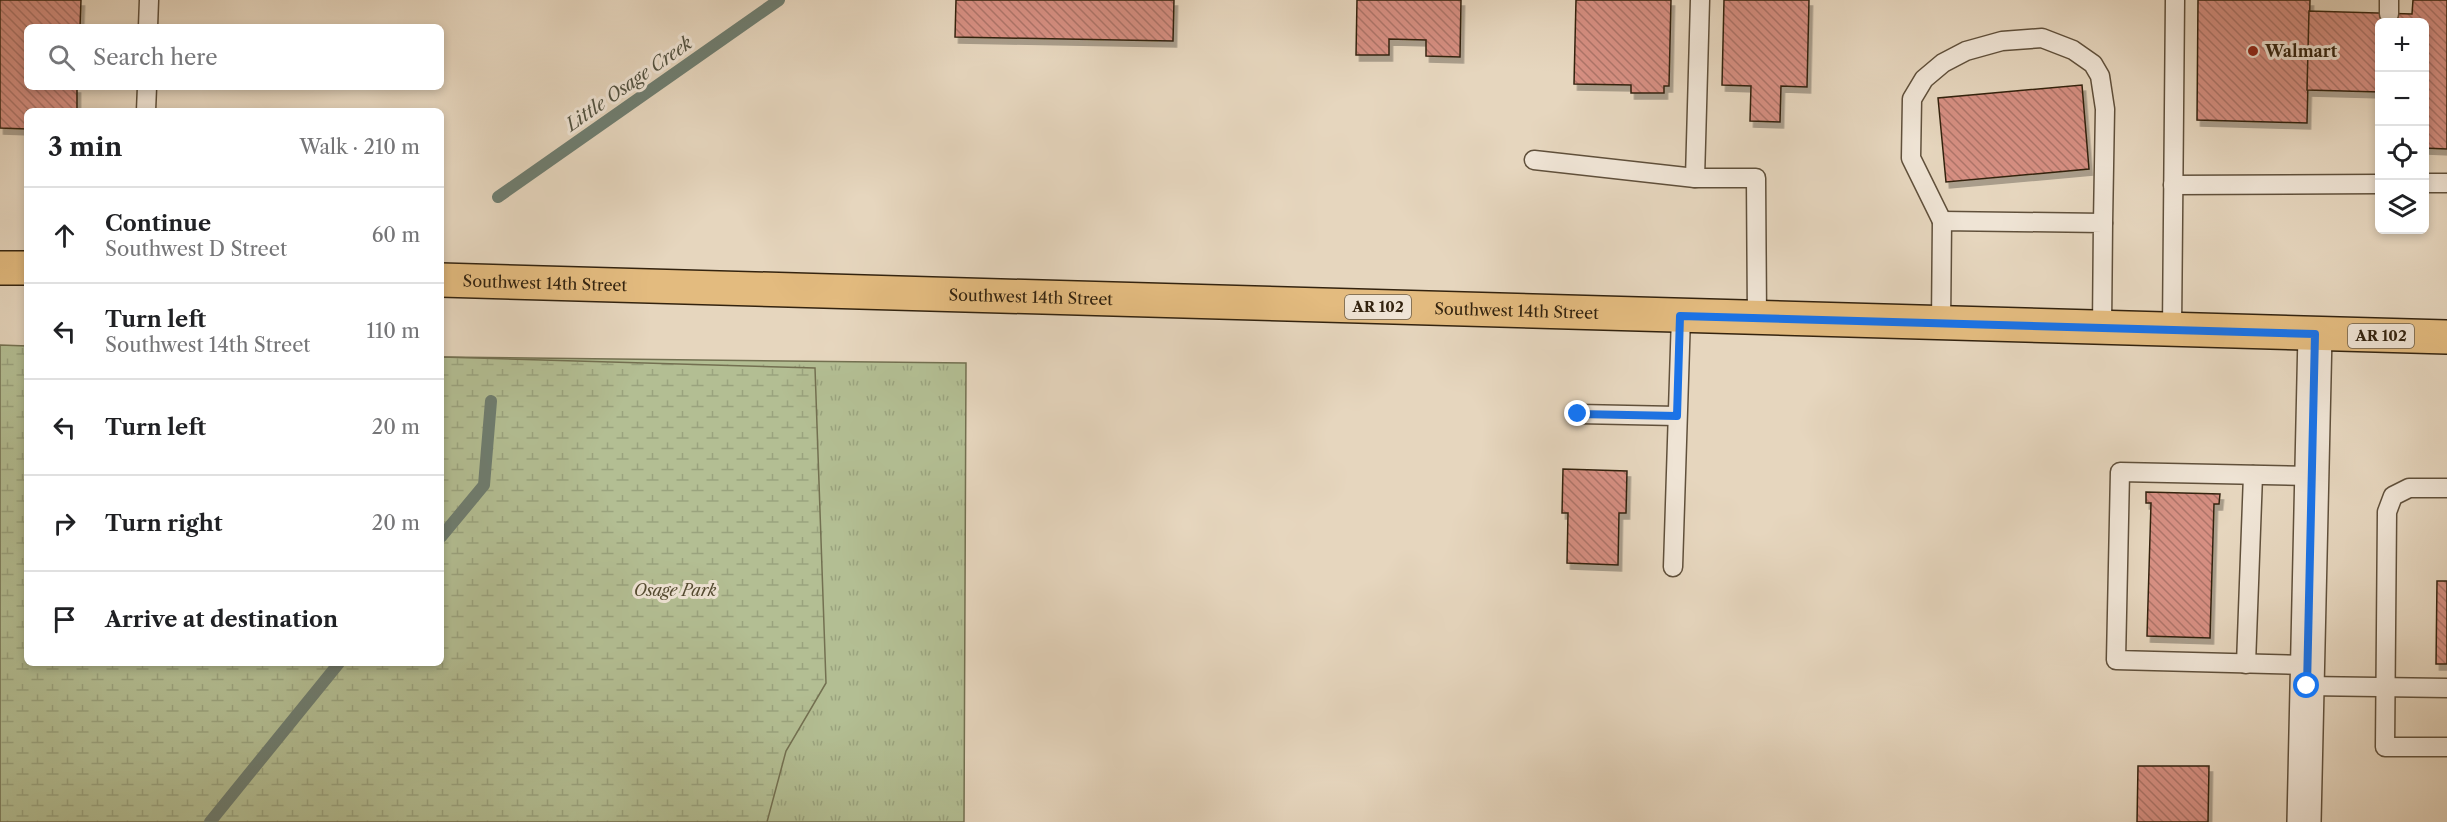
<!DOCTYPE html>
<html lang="en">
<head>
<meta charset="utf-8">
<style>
  body { margin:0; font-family:"Libre Caslon Text",serif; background:#f6f6f6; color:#202124 }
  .controls { position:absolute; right:18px; top:18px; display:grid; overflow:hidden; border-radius:9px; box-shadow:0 3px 9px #0003 }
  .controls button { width:54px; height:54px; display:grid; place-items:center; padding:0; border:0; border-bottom:2px solid #e0e0e0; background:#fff; color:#202124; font:30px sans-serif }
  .stop { position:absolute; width:18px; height:18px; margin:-14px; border:4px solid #1a73e8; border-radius:50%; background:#fff }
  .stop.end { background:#1a73e8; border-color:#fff; box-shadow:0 2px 6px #0008 }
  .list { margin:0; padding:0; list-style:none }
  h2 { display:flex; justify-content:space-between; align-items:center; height:78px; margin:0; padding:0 24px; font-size:26px }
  h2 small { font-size:20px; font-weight:400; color:#757577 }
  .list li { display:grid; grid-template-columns:39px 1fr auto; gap:18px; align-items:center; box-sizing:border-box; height:96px; padding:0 24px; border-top:2px solid #e0e0e0 }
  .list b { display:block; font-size:22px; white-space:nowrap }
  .list p { margin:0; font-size:20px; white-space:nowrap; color:#757577 }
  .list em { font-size:20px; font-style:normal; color:#757577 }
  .icon { flex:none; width:33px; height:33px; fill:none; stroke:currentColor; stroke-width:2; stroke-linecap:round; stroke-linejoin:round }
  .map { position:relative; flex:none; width:2447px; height:822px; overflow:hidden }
  .search { position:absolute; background:#fff; box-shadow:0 3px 9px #0003; left:24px; top:24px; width:420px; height:66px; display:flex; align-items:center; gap:15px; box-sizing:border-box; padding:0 21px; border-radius:9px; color:#757577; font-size:22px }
  .panel { position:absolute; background:#fff; box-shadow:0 3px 9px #0003; left:24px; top:108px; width:420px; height:558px; border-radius:9px }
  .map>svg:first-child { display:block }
</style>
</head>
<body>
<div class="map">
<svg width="2447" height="822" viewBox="0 0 2447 822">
  <defs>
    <pattern id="grass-tufts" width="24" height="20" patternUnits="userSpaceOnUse" patternTransform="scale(1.5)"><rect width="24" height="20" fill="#b3be93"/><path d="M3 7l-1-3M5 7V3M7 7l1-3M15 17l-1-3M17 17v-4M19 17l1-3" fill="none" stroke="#9aa37e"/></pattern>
    <pattern id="wetland-marsh" width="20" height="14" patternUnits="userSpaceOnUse" patternTransform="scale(1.5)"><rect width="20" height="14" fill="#b3be93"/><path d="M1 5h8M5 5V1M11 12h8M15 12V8" fill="none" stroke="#9aa37e"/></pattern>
    <pattern id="building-back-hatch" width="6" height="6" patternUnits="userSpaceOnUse" patternTransform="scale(1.5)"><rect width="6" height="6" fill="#d68f82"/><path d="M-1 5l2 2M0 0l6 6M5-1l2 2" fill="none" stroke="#ae7469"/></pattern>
    <filter id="shadow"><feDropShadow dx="3.5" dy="6" stdDeviation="0" flood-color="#0004"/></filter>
  </defs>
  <rect width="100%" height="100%" fill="#e6d6be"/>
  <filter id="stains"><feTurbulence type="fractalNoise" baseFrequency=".00333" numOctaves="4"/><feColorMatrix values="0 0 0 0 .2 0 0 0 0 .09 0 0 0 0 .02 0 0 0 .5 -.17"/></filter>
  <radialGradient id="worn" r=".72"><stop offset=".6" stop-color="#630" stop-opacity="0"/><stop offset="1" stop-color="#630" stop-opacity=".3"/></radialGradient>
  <polygon fill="url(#grass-tufts)" stroke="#737051" stroke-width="1.5" points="441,357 966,363 964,822 0,822 27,663 441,663"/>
  <polygon fill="url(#wetland-marsh)" stroke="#737051" stroke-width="1.5" points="0,345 27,346 27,663 441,663 441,357 815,368 826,683 786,751 767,822 0,822"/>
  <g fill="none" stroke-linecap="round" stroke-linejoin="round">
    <g stroke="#6e7d70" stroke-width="12">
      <polyline points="498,197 779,0"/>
      <polyline points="441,537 484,485 491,401"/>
      <polyline points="210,822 339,663"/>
    </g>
  </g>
  <g fill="url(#building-back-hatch)" stroke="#33230f" stroke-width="1.5" filter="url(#shadow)">
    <polygon points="0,0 81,0 80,27 27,27 27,87 77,87 77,111 27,111 27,129 0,128"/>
    <polygon points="956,0 1174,0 1173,41 955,37"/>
    <polygon points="1357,0 1461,0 1460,57 1426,56 1426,40 1389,39 1389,55 1356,55"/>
    <polygon points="1576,0 1671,0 1669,86 1664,86 1664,93 1631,93 1631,85 1574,84"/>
    <polygon points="1724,0 1809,0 1807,87 1781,86 1780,122 1750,121 1751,86 1722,85"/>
    <polygon points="2198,0 2310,0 2307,123 2197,120"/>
    <polygon points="2413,0 2447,0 2447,149 2424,148 2424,22 2380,22 2380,92 2307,90 2309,11 2412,14"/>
    <polygon points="2082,85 2089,169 1946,182 1938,98"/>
    <polygon points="1563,469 1627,471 1626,513 1619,513 1618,565 1567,563 1568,513 1562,513"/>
    <polygon points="2146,492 2220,494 2219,504 2214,504 2210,638 2147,636 2151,503 2146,503"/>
    <polygon points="2437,581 2447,581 2447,664 2436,664"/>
    <polygon points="2138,766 2209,766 2208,822 2137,822"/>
  </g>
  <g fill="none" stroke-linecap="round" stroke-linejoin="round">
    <g stroke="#60503b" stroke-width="21">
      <g id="service">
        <polyline points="2389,0 2389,14"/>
        <polyline points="148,27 149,0"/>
        <polyline points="146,111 147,87"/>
        <polyline points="1534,160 1695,178 1756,178 1757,318"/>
        <polyline points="1695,178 1700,0"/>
        <polyline points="2424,183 2447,183"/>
        <polyline points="2173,185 2380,184"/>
        <polyline points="1942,221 1911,158 1912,99 1924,79 1943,63 1966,51 2002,41 2042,38 2073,50 2093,64 2100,76 2105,109 2103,223"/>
        <polyline points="1941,324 1942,221 2103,223 2102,328"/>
        <polyline points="2172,330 2175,0"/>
        <polyline points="1578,414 1677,416"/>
        <polyline points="2447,488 2409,488 2393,496 2387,512 2385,747 2447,747"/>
        <polyline points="1673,567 1681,316"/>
        <polyline points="2246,664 2253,475"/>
        <polyline points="2308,665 2116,660 2120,472 2312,476"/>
        <polyline points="2307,686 2447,688"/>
      </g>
    </g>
    <g stroke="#60503b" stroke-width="36">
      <polyline id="minor" points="2304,822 2315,334"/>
    </g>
    <g stroke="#33230f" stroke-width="36">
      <g id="primary">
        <polyline points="0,268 27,268"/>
        <path id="s1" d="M441,280L2447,337"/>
      </g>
    </g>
    <use href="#service" stroke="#efe4d5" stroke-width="18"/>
    <use href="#minor" stroke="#efe4d5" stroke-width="33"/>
    <use href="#primary" stroke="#e3bb7f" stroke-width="33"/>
  </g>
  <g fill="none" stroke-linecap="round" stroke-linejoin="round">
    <polyline stroke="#1a73e8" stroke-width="8" points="1578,414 1677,416 1680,316 2315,334 2307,686"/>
  </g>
  <circle fill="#8f2418" stroke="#efe4d5" stroke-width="2" cx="2253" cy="51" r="6"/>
  <g text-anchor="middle" stroke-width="6" stroke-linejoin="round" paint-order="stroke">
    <g fill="#efe4d5" stroke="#6b5d4a" stroke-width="1.5">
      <rect x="1345" y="295" width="66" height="24" rx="4.5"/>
      <rect x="2348" y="324" width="66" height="24" rx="4.5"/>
    </g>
    <g font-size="15" font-weight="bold" fill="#33230f">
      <text x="1378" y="312">AR 102</text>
      <text x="2381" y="341">AR 102</text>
    </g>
    <g font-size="16" font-weight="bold" fill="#33230f" stroke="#efe4d5" text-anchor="start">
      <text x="2265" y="57">Walmart</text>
    </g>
    <g font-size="16" fill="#33230f" stroke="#efe4d5">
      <text dy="6" stroke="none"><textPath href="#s1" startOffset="104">Southwest 14th Street</textPath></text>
      <text dy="6" stroke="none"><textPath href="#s1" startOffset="590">Southwest 14th Street</textPath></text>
      <text dy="6" stroke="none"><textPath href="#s1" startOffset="1076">Southwest 14th Street</textPath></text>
    </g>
    <g font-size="16" font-style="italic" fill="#534a30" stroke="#efe4d5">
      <text x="675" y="596">Osage Park</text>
    </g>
    <g font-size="18" font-style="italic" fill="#51503f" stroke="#efe4d5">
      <text transform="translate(629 84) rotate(-35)" y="6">Little Osage Creek</text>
    </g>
  </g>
  <rect width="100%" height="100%" filter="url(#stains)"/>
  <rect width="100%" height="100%" fill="url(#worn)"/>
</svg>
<div class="controls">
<button>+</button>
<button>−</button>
<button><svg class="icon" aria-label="locate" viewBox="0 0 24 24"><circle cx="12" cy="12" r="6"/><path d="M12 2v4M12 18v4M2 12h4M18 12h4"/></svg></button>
<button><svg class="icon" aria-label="layers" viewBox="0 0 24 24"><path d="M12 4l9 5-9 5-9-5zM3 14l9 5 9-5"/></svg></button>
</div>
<div class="stop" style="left:2307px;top:686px"></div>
<div class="stop end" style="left:1578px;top:414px"></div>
<div class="search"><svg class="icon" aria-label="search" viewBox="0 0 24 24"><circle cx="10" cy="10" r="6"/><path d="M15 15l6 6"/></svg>Search here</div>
<section class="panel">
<h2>3 min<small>Walk · 210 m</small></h2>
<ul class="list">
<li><svg class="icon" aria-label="ahead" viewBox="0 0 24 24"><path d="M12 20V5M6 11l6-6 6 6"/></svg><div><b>Continue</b><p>Southwest D Street</p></div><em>60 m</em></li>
<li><svg class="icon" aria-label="left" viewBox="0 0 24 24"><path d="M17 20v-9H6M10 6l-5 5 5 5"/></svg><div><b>Turn left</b><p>Southwest 14th Street</p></div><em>110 m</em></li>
<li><svg class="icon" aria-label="left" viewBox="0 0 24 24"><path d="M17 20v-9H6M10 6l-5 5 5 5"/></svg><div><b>Turn left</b></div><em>20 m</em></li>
<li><svg class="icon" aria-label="right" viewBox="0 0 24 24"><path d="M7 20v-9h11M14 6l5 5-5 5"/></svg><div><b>Turn right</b></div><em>20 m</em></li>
<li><svg class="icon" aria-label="arrive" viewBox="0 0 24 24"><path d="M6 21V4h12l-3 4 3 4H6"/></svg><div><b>Arrive at destination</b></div></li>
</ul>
</section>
</div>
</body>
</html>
